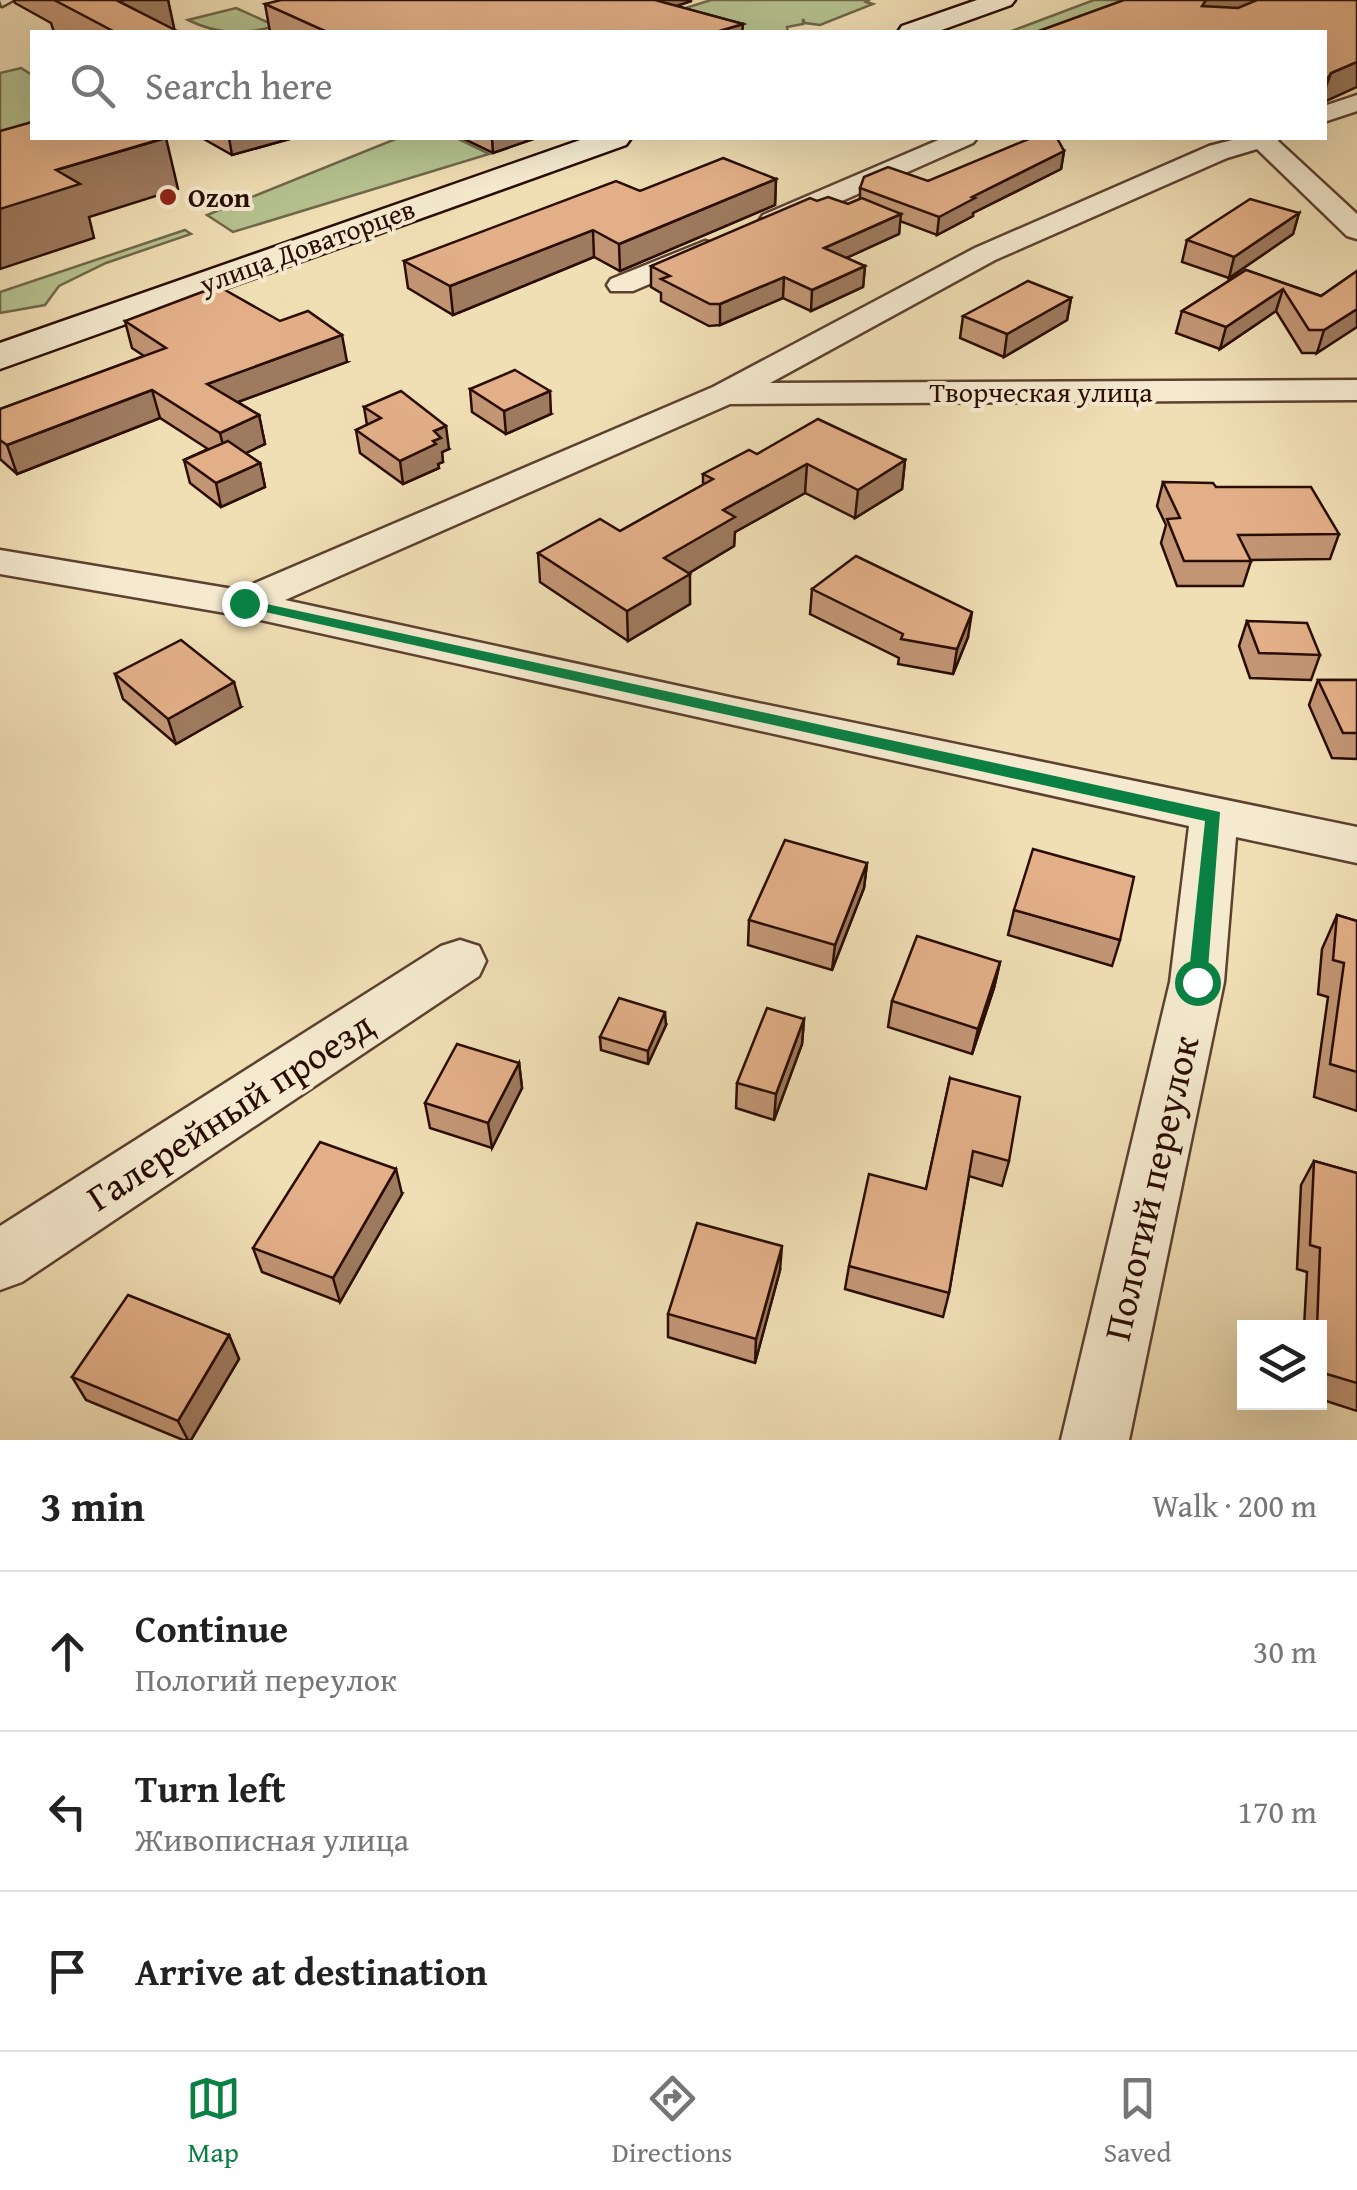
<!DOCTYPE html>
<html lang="en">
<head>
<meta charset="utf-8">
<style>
  body { margin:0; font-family:"Gentium Book Plus",serif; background:#f6f6f6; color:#222 }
  .controls { position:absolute; right:30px; bottom:30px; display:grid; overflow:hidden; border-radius:0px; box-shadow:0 10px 40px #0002 }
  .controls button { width:90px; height:90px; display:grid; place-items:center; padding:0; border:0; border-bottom:2px solid #e0e0e0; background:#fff; color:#222; font:50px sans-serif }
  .stop { position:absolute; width:30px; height:30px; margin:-22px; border:8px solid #0b8043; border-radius:50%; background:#fff }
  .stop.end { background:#0b8043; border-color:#fff; box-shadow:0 2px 10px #0008 }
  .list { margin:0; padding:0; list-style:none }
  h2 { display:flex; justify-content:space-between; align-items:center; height:130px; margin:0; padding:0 40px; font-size:42px }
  h2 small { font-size:32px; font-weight:400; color:#767676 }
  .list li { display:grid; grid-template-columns:65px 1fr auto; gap:30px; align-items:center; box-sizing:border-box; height:160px; padding:0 40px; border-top:2px solid #e0e0e0 }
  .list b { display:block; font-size:38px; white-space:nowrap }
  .list p { margin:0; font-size:32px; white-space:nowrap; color:#767676 }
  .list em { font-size:32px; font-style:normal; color:#767676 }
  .icon { flex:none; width:55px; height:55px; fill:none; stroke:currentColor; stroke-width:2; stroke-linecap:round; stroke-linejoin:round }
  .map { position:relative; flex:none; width:1357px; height:1440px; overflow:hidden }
  .search { position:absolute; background:#fff; box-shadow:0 10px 40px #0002; left:30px; right:30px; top:30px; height:110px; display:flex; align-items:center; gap:25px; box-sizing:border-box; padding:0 35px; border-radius:0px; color:#767676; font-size:38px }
  .sheet { height:610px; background:#fff }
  nav { display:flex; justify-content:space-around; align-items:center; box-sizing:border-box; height:140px; border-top:2px solid #e0e0e0; background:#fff; font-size:28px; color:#767676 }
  nav a { display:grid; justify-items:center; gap:5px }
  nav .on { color:#0b8043 }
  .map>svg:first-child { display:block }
</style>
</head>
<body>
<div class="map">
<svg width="1357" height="1440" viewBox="0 0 1357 1440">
  <rect width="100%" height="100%" fill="#f0deb5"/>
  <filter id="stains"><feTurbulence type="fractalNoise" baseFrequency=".002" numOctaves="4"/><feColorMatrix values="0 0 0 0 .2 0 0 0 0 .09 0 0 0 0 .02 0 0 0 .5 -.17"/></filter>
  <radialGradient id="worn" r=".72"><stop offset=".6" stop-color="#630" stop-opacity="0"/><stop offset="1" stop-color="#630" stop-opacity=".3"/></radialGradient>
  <g fill="#b6c290" stroke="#70684a" stroke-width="2.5">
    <polygon points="711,0 869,0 866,2 873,4 820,25 805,23 803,19 803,24 787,27 788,32 716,32 657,17"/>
    <polygon points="1094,0 1143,0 1120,9 1102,8 1060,32 1009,32"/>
    <path d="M236,8L276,26C243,35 219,35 188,20Z"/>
    <polygon points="21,68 32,75 32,138 127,138 0,178 0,73"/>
    <polygon points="398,138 456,138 489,154 233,232 207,215"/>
    <polygon points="185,230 191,234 106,263 59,286 45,305 0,313 0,292"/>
  </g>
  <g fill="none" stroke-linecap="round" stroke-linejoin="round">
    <g stroke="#5c4130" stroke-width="5">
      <g id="street">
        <polygon points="0,0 13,0 2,6"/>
        <polygon points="1357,95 1357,111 1324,122 1324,106"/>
        <polygon points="943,138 977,138 973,143 783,227 763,227 759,221 763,215"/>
        <polygon points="1240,138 1280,138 1278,141 1357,214 1357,239 1347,236 1257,149 1227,158 995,260 770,383 1357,380 1357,400 730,404 285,600 734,698 1357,827 1357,863 1236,837 1224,982 1129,1440 1061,1440 1170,982 1189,826 243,616 0,574 0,550 239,590 713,387 975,248 1209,146"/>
        <polygon points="705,241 715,244 720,250 715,256 633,291 611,291 607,285 611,279"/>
        <polygon points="460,940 479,946 486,961 479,976 22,1282 0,1290 0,1226 441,946"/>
      </g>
    </g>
    <g stroke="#2a0d03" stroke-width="5">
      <g id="secondary">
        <polygon points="977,0 1015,0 1011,5 936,32 898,32 902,26"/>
        <polygon points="586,138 631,138 626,145 0,369 0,343"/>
      </g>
    </g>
    <use href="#street" fill="#f5eacf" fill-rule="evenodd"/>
    <use href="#secondary" fill="#f5eacf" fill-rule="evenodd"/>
  </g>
  <g fill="#c29675" stroke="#2a0d03" stroke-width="2.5">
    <polygon points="14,0 168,0 174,30 179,32 54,32 51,23 15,3"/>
    <polygon points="691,1 676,6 743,24 742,32 270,32 265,4"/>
    <polygon points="202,138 293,138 232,155"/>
    <polygon points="462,138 536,138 493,153"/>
    <polygon points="1064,151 1061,169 973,213 973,216 937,235 900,221 899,234 846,258 865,266 863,287 811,311 783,298 720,325 709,326 661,301 661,293 651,287 651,266 817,201 848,204 860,199 860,188 928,181"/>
    <polygon points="776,179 775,205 620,271 594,257 453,315 408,288 404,261 640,191"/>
    <polygon points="1299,213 1293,234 1229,278 1182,262 1187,240"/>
    <polygon points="1246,270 1321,296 1357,271 1317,353 1302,353 1276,311 1220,349 1176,333 1182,311"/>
    <polygon points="1071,298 1067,320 1004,357 960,338 963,316"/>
    <polygon points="125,321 347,362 238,402 259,415 265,444 245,453 260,463 265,487 221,507 190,483 184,460 208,449 160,418 17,474 0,459 0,409 144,356 132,348"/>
    <polygon points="470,389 551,414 506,434 472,412"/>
    <polygon points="364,407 449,449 442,452 443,462 438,464 439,468 403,484 360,453 356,430 367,425"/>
    <polygon points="757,454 905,460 902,489 855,518 805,493 735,532 734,546 689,573 690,604 628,641 540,582 538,553 620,531 703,485 703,474"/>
    <polygon points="1163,482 1216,487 1339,534 1330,559 1250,560 1251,561 1243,586 1177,586 1161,543 1166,525 1157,506"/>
    <polygon points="812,589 968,637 953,674 898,664 899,658 810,614"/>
    <polygon points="1247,621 1320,655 1311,680 1250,678 1239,646"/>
    <polygon points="115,674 241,707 176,744 123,699"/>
    <polygon points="1318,680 1357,680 1357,759 1332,758 1309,705"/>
    <polygon points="867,863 864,888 832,970 748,945 749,920"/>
    <polygon points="1014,910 1120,940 1112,966 1008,935"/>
    <polygon points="1337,915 1357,921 1357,1111 1314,1097 1328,997 1318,994 1322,949"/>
    <polygon points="1000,962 994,988 972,1054 888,1027 892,1001"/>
    <polygon points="804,1019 802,1044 774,1120 736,1108 737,1083"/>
    <polygon points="666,1025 648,1064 601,1050 600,1037"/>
    <polygon points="519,1063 522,1088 492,1148 430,1128 425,1103"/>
    <polygon points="950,1078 1009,1161 1002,1186 969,1176 949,1293 943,1317 845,1289 849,1266 926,1189"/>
    <polygon points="1314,1161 1357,1173 1357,1411 1320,1399 1320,1328 1304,1328 1307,1272 1297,1269 1301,1185"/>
    <polygon points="402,1194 340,1302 262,1272 253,1248"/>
    <polygon points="780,1270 755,1363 668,1337 668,1314"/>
    <polygon points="229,1335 239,1359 191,1440 183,1440 86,1400 72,1377"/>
  </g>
  <g fill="#9e7a5f" stroke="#2a0d03" stroke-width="2.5">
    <polygon points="124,0 168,0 175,32 118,1"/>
    <polygon points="656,0 691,0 691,1 656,13"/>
    <polygon points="1206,0 1264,0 1202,24 1202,6"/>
    <polygon points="743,24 742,32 716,32"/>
    <polygon points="1357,62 1357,87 1324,102 1324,92 1331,73"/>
    <polygon points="166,138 178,189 89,217 94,238 0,269 0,209 56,170"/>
    <polygon points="229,138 293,138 232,155"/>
    <polygon points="492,138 536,138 493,153"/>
    <polygon points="1064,151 1061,169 973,213 973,216 937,235 939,217 972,197"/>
    <polygon points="776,179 775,205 620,271 619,244"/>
    <polygon points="1299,213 1293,234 1229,278 1234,257"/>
    <polygon points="901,214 899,234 822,269 824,248"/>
    <polygon points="593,230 594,257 453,315 450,286"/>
    <polygon points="865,266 863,287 811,311 812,290"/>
    <polygon points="784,277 783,298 720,325 720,304"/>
    <polygon points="1283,289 1276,311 1220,349 1226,327"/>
    <polygon points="1071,298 1067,320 1004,357 1007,334"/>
    <polygon points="1357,309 1357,327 1317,353 1324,330"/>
    <polygon points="342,335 347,362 213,411 207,384"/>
    <polygon points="152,390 160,418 17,474 7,445"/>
    <polygon points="550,391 551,414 506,434 504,411"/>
    <polygon points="259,415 265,444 227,462 220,433"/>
    <polygon points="446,426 449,449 442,452 443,462 438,464 439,468 403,484 400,461 433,441 434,431"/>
    <polygon points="905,460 902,489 855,518 858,490"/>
    <polygon points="260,463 265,487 221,507 216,483"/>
    <polygon points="807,464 805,493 735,532 734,546 664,588 664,558 723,510"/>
    <polygon points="690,574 690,604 628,641 627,611"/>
    <polygon points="972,612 968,637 953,674 957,649"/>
    <polygon points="234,682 241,707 176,744 168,719"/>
    <polygon points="867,863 864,888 832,970 835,945"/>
    <polygon points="1000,962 994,988 972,1054 978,1029"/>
    <polygon points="665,1012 666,1025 648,1064 648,1051"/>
    <polygon points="804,1019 802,1044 774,1120 776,1094"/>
    <polygon points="519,1063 522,1088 492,1148 488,1123"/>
    <polygon points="396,1169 402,1194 340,1302 333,1278"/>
    <polygon points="782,1246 780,1270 755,1363 756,1339"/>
    <polygon points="229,1335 239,1359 191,1440 188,1440 178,1421"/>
  </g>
  <g fill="#e2af88" stroke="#2a0d03" stroke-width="2.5">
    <polygon points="54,0 124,0 118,1 179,32 115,32"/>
    <polygon points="281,0 655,0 743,24 716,32 327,32 265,4"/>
    <polygon points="1124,0 1206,0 1202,6 1238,8 1257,0 1357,0 1357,62 1331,73 1328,78 1324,77 1324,32 1036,32"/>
    <polygon points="32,122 32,138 165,138 56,170 80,184 0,209 0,131"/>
    <polygon points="1031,138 1057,138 1064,151 972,197 975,198 939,217 860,188 864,177 888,167 928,181"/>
    <polygon points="723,158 776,179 619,244 593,230 450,286 404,261 616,181 640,191"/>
    <polygon points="828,197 848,204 862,198 901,214 824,248 865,266 812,290 784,277 720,304 710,304 661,279 670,276 651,266 810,198 817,201"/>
    <polygon points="1250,199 1299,213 1234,257 1187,240"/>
    <polygon points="1246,270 1321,296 1357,271 1357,309 1324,330 1309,330 1283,289 1226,327 1182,311"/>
    <polygon points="1028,281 1071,298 1007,334 963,316"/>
    <polygon points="218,286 280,321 308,311 342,335 207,384 259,415 220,433 152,390 7,445 0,440 0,409 166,348 125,321"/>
    <polygon points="515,370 550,391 504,411 470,389"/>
    <polygon points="401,391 446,426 434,431 441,438 433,441 436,444 400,461 356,430 381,418 364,407"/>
    <polygon points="818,419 905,460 858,490 807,464 723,510 735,517 664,558 690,574 627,611 538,553 600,519 620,531 713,479 703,474 749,450 757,454"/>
    <polygon points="228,441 260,463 216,483 184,460"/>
    <polygon points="1163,482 1213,483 1216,487 1311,487 1339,534 1238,535 1251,561 1184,561 1167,519 1180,518"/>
    <polygon points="856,556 972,612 957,649 901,639 903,634 812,589"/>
    <polygon points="1247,621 1307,623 1320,655 1259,653"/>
    <polygon points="181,640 234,682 168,719 115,674"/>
    <polygon points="1318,680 1357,680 1357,733 1343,733"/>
    <polygon points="785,840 867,863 835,945 749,920"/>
    <polygon points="1033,849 1134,877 1120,940 1014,910"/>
    <polygon points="1337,915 1357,921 1357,1072 1330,1064 1344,963 1333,960"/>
    <polygon points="917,936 1000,962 978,1029 892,1001"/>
    <polygon points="619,998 665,1012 648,1051 600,1037"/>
    <polygon points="767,1008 804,1019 776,1094 737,1083"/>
    <polygon points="457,1044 519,1063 488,1123 425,1103"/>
    <polygon points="950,1078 1020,1097 1009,1161 973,1151 949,1293 849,1266 869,1174 926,1189"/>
    <polygon points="320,1142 396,1169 333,1278 253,1248"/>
    <polygon points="1314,1161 1357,1173 1357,1383 1320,1372 1320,1328 1317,1328 1320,1248 1310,1245"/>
    <polygon points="697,1223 782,1246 756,1339 668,1314"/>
    <polygon points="128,1295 229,1335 178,1421 72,1377"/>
  </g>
  <polygon fill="#0b8043" points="244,599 1220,812 1207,982 1197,990 1188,982 1205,821 238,606 236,603"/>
  <circle fill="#8f2418" stroke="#f5eacf" stroke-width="4" cx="168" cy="197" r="10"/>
  <g text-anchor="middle" stroke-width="8" stroke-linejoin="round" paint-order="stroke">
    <g font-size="28" font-weight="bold" fill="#2a0d03" stroke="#f5eacf" text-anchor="start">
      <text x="188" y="207">Ozon</text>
    </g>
    <g font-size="28" fill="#2a0d03" stroke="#f5eacf">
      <text transform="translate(307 246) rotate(-20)" y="10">улица Доваторцев</text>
      <text x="1041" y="402">Творческая улица</text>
    </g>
    <g font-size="38" fill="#2a0d03" stroke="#f5eacf">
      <text transform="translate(230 1111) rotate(-33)" y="13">Галерейный проезд</text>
      <text transform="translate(1151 1188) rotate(-77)" y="13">Пологий переулок</text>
    </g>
  </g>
  <rect width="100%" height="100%" filter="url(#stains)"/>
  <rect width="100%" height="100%" fill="url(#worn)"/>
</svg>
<div class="controls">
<button><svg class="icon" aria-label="layers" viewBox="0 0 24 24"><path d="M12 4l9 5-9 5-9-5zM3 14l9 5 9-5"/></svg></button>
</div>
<div class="stop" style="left:1197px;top:982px"></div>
<div class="stop end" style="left:244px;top:603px"></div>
<div class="search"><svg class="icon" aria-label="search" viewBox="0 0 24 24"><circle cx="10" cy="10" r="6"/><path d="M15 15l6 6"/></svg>Search here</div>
</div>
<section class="sheet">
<h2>3 min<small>Walk · 200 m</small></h2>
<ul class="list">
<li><svg class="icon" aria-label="ahead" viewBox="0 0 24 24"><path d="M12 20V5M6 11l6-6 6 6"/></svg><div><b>Continue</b><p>Пологий переулок</p></div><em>30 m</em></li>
<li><svg class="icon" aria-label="left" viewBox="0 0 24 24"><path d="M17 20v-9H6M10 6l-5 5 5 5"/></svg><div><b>Turn left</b><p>Живописная улица</p></div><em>170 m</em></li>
<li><svg class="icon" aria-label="arrive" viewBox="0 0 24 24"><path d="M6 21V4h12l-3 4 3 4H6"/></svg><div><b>Arrive at destination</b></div></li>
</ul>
</section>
<nav>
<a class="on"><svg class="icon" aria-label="map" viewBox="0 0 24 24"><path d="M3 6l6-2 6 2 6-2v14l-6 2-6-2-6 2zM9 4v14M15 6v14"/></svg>Map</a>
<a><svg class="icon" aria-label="directions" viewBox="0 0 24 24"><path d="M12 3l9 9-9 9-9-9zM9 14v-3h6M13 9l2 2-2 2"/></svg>Directions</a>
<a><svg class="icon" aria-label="saved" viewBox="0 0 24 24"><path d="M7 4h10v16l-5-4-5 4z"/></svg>Saved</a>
</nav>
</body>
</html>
